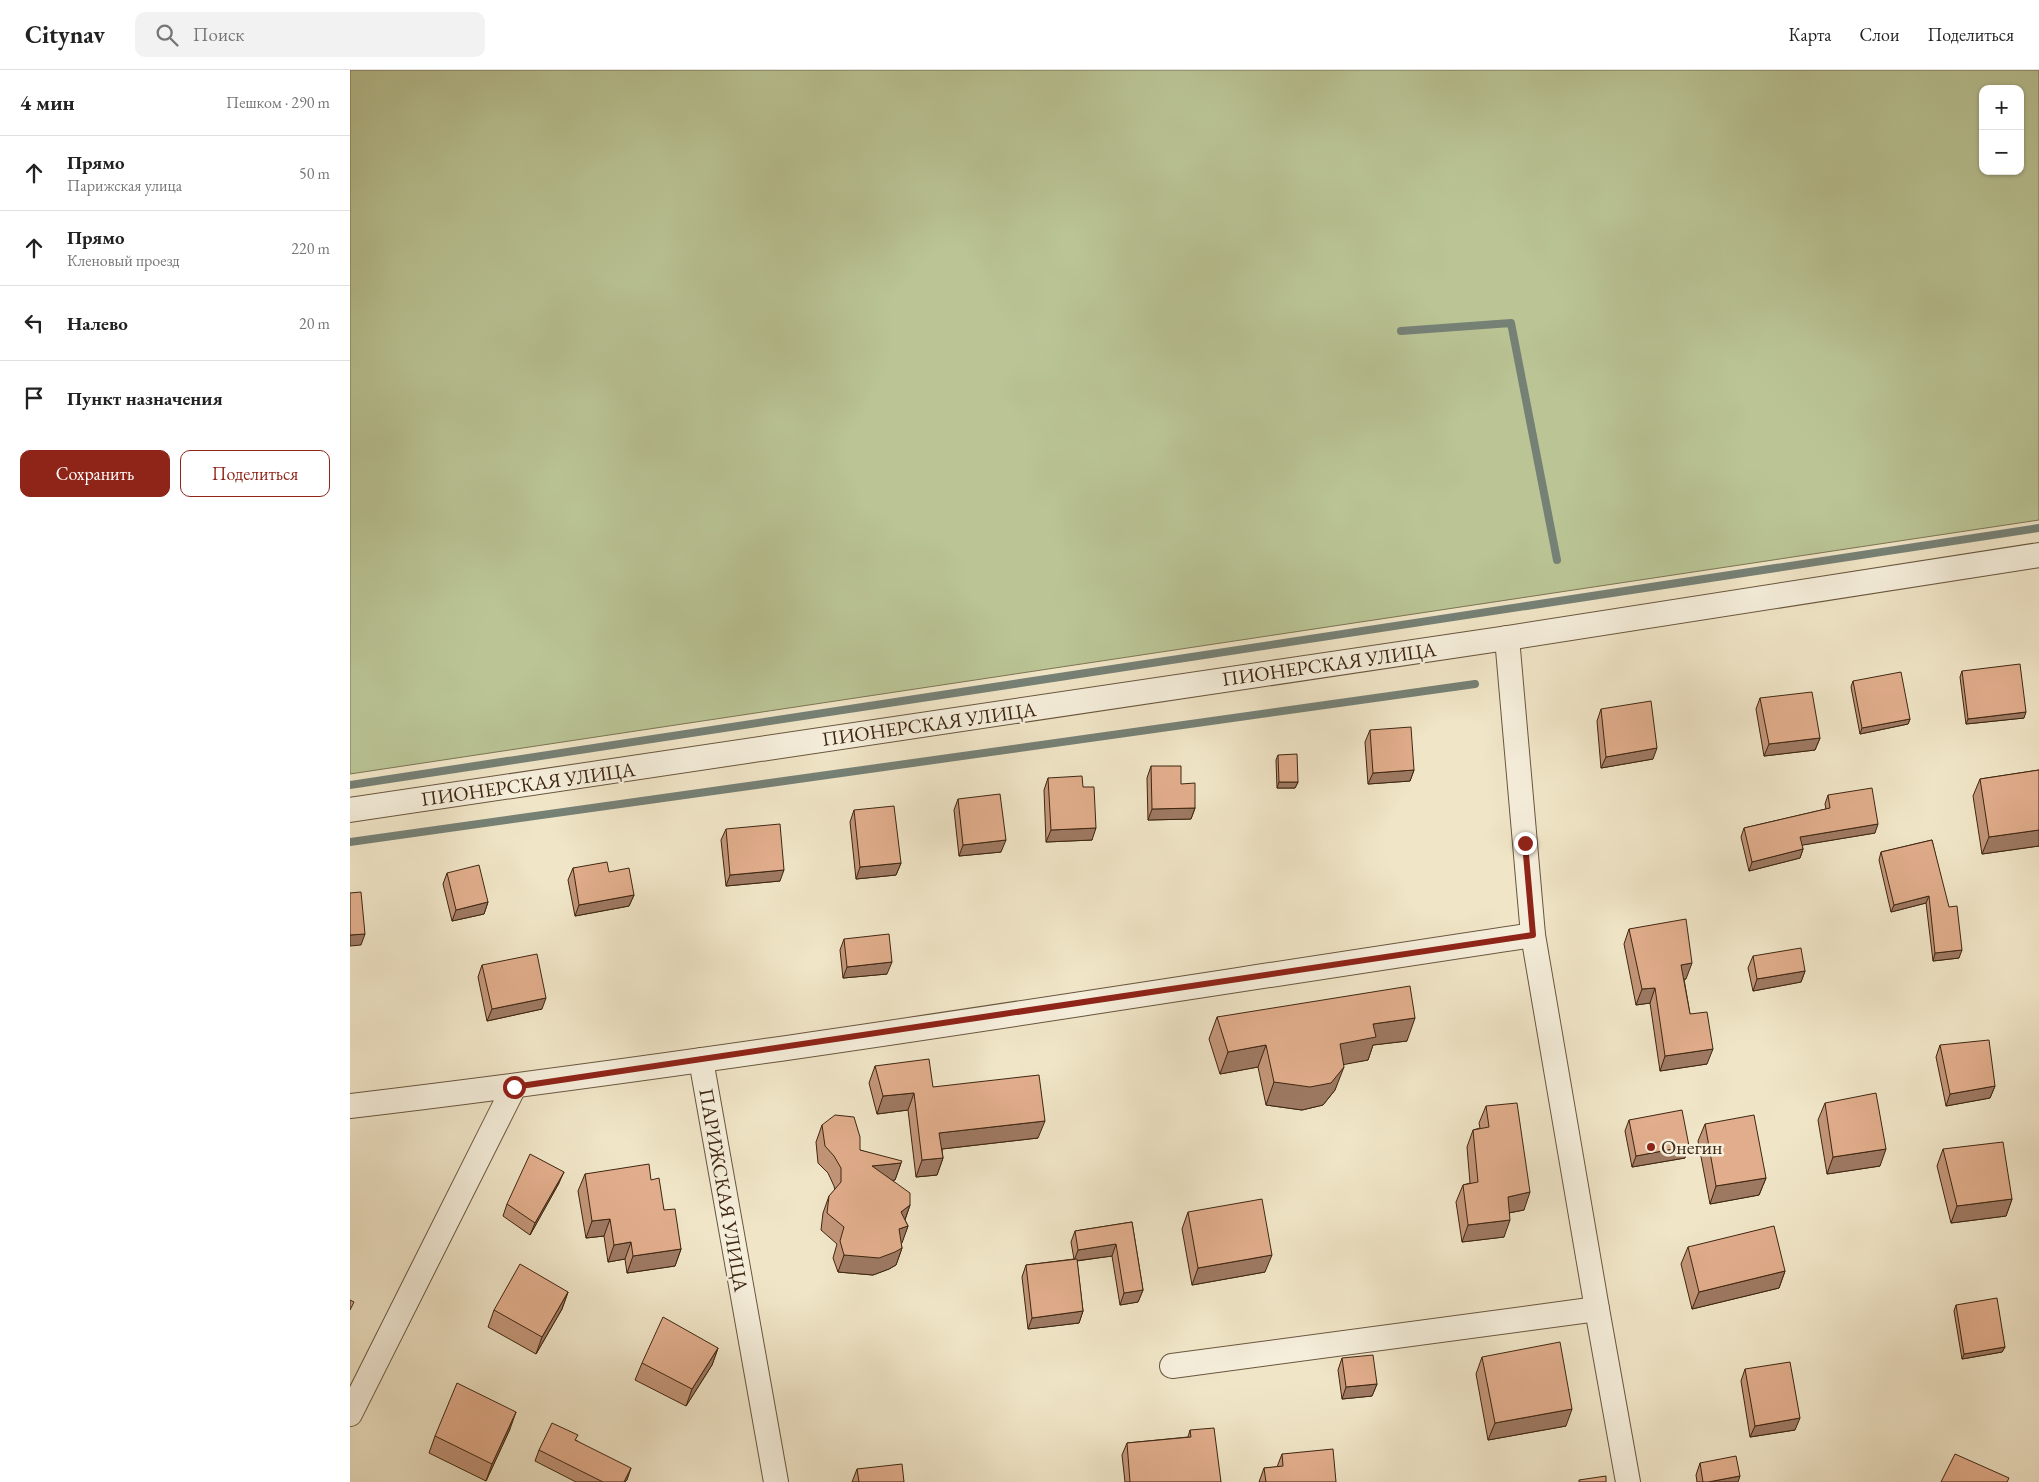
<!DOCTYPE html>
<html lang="ru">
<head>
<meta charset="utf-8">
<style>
  body { margin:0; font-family:"EB Garamond",serif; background:#f2f2f2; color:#222 }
  .controls { position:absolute; right:15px; top:15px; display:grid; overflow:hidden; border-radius:10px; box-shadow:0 1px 4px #0004 }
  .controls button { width:45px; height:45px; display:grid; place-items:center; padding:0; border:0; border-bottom:1px solid #e0e0e0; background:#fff; color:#222; font:25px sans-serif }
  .stop { position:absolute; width:15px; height:15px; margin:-11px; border:4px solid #8f2418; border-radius:50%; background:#fff }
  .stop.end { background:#8f2418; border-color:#fff; box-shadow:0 1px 5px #0008 }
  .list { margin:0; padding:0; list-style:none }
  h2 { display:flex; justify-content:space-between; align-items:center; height:65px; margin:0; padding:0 20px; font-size:21px }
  h2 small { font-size:16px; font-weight:400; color:#767676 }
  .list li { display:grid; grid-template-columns:32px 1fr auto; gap:15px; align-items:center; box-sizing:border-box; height:75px; padding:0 20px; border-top:1px solid #e0e0e0 }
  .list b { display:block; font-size:19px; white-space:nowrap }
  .list p { margin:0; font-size:16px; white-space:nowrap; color:#767676 }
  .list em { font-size:16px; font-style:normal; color:#767676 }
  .actions { display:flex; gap:10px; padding:15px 20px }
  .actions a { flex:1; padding:11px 0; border:1px solid #8f2418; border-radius:10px; text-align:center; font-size:18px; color:#8f2418 }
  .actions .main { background:#8f2418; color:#fff }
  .icon { flex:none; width:28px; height:28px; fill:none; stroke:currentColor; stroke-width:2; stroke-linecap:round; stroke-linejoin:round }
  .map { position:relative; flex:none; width:1689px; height:1412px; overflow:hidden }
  header { display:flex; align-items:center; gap:30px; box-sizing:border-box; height:70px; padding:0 25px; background:#fff; border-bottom:1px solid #e0e0e0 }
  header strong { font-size:24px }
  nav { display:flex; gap:28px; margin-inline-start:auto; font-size:18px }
  .search { width:350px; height:45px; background:#f2f2f2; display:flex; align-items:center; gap:12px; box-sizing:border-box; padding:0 18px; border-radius:10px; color:#767676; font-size:19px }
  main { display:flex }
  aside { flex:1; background:#fff }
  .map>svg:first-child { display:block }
</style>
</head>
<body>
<header>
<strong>Citynav</strong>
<div class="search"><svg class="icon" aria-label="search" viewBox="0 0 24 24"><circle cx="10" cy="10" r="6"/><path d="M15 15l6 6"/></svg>Поиск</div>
<nav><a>Карта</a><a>Слои</a><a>Поделиться</a></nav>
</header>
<main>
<aside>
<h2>4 мин<small>Пешком · 290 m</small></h2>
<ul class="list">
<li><svg class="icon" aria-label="ahead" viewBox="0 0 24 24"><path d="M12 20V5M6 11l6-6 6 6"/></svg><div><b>Прямо</b><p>Парижская улица</p></div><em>50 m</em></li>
<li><svg class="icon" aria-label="ahead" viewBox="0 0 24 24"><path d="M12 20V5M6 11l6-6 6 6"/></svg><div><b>Прямо</b><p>Кленовый проезд</p></div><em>220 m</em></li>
<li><svg class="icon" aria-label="left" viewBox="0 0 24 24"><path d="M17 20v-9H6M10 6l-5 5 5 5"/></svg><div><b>Налево</b></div><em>20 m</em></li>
<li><svg class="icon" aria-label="arrive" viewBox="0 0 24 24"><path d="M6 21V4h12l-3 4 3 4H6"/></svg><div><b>Пункт назначения</b></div></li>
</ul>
<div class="actions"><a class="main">Сохранить</a><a>Поделиться</a></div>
</aside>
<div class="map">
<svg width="1689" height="1412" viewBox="0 0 1689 1412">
  <rect width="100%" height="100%" fill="#f0e5c7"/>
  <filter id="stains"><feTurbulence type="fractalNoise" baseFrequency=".004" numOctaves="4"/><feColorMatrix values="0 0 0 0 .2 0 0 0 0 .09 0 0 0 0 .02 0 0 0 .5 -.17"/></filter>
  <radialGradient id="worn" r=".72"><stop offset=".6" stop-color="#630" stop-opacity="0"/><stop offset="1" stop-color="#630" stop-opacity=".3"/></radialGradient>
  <path fill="#bac495" stroke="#7c7553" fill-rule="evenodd" d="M0,0H1689V450L0,704ZM1633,19H1670V101H1633Z"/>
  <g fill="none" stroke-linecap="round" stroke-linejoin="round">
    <g stroke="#768176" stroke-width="8">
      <polyline points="1051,261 1161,253 1207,490"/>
      <polyline points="0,715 1689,458"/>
      <polyline points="0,772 1125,614"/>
    </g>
    <g stroke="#6a563e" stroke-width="26">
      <g id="minor">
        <polyline points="1157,568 1183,865 1247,1239 1278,1412"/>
        <polyline points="0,740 1157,568 1689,485"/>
        <polyline points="351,990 426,1412"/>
        <path d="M0,1036C396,989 789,924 1183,865"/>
        <polyline points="822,1296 1247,1239"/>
        <polyline points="0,1344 164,1017"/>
      </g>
    </g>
    <use href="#minor" stroke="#f5eedb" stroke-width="24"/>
  </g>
  <g fill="#c29578" stroke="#3e2611">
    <polygon points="1612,601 1674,648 1616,654 1610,607"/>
    <polygon points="1503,611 1560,649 1558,654 1510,664 1501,617"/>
    <polygon points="1410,628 1470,668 1465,680 1414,686 1406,639"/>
    <polygon points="1251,639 1303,689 1251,698 1247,651"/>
    <polygon points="1020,660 1064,700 1060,711 1018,714 1015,672"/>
    <polygon points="928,685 948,712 945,718 927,718 926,690"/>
    <polygon points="801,696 831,714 845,738 841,749 798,750 797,708"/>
    <polygon points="1689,700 1689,776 1632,784 1623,726 1630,709"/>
    <polygon points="698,708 733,717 742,770 696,772 694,720"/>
    <polygon points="1478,725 1525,763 1452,775 1453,779 1450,788 1399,801 1391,767 1394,758 1476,739 1475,734"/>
    <polygon points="608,729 651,782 609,786 604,740"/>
    <polygon points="504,740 551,793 546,805 506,809 500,752"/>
    <polygon points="376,759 430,811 376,816 371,770"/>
    <polygon points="1582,770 1609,888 1583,891 1576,833 1541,842 1529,790 1531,782"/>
    <polygon points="223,798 259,802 284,825 279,836 225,846 218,810"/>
    <polygon points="97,803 138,832 134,844 102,851 93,814"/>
    <polygon points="1279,859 1336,909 1334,909 1340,944 1357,994 1310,1001 1300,933 1286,935 1274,874"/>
    <polygon points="494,869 537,904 493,908 490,880"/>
    <polygon points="1403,886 1455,901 1451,912 1403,921 1398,898"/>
    <polygon points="132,895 192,939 137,951 128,907"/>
    <polygon points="867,947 1057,971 1023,975 1018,990 993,994 985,1020 973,1035 952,1040 916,1035 908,997 870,1004 859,969"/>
    <polygon points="1590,975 1645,1016 1640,1028 1596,1036 1586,987"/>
    <polygon points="525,996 583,1017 688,1068 592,1079 593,1088 587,1105 566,1107 558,1040 527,1044 519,1013"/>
    <polygon points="1475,1033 1530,1096 1477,1104 1468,1050"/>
    <polygon points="1136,1036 1174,1140 1159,1143 1154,1167 1112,1172 1106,1132 1113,1115 1120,1113 1117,1077 1123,1060 1130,1058 1129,1053"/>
    <polygon points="1279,1050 1335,1088 1282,1097 1275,1061"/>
    <polygon points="1355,1054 1416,1108 1409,1125 1360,1134 1348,1071"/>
    <polygon points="472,1055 510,1080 551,1093 545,1110 542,1110 560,1135 555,1150 558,1156 551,1174 552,1178 546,1195 539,1199 523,1205 488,1202 483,1188 487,1174 471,1160 473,1143 479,1126 485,1120 484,1116 478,1103 468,1093 466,1072"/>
    <polygon points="1593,1079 1662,1129 1656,1146 1601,1153 1587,1096"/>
    <polygon points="235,1104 301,1110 331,1179 325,1196 277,1203 275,1189 258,1192 254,1166 236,1168 228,1121"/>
    <polygon points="209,1113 180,1165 153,1146 157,1134"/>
    <polygon points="838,1142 915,1202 842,1215 832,1159"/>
    <polygon points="782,1152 793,1220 788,1232 770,1235 762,1186 727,1191 733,1241 729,1253 678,1259 672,1207 676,1195 724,1189 721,1172 725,1161"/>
    <polygon points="1338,1177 1435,1201 1429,1218 1342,1239 1331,1194"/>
    <polygon points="218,1222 212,1239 186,1284 138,1257 144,1240"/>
    <polygon points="1606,1235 1655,1277 1652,1282 1612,1289 1604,1241"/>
    <polygon points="368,1278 362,1295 336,1336 285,1310 292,1293"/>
    <polygon points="1132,1287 1216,1356 1138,1370 1126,1304"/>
    <polygon points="992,1288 1027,1314 1022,1326 992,1329 988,1300"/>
    <polygon points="1395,1299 1445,1360 1400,1367 1391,1311"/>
    <polygon points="160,1359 136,1411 79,1383 85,1366"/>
    <polygon points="840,1360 871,1412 775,1412 772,1385 777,1373 838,1367"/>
    <polygon points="226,1370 277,1410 275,1412 226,1412 185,1391 189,1380"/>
    <polygon points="932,1384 986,1412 909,1412 914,1398 927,1397"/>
    <polygon points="1350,1393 1388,1412 1347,1412 1346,1405"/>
    <polygon points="507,1399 554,1412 502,1412"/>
  </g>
  <g fill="#9e7962" stroke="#3e2611">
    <polygon points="1676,642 1674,648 1616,654 1618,649"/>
    <polygon points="1560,649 1558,654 1510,664 1512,658"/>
    <polygon points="1470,668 1465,680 1414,686 1419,674"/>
    <polygon points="1307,678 1303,689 1251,698 1256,687"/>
    <polygon points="1064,700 1060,711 1018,714 1023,703"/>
    <polygon points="929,712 948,712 945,718 927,718"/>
    <polygon points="845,738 841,749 798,750 802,739"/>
    <polygon points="1528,754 1525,763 1447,776 1450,767"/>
    <polygon points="746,758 742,770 696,772 701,760"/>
    <polygon points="1689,760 1689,776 1632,784 1639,767"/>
    <polygon points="656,770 651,782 609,786 613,775"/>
    <polygon points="1453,779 1450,788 1399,801 1402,792"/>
    <polygon points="551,793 546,805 506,809 510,797"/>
    <polygon points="434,800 430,811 376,816 380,805"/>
    <polygon points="284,825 279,836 225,846 229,835"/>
    <polygon points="1579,826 1576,833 1541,842 1544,835"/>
    <polygon points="138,832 134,844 102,851 106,840"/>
    <polygon points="15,864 11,875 0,876 0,865"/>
    <polygon points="1612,880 1609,888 1583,891 1585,883"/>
    <polygon points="542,892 537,904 493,908 497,897"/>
    <polygon points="1342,893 1336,909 1326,910 1331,895"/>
    <polygon points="1455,901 1451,912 1403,921 1407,909"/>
    <polygon points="1305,918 1300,933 1286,935 1292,919"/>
    <polygon points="196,928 192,939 137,951 142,939"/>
    <polygon points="1065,948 1057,971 1023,975 1018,990 981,997 990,974 1023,954"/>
    <polygon points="916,975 908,997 870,1004 878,982"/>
    <polygon points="1363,979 1357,994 1310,1001 1315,986"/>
    <polygon points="994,997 985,1020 973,1035 952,1040 916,1035 924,1012"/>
    <polygon points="1645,1016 1640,1028 1596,1036 1600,1024"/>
    <polygon points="564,1023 558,1040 527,1044 533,1026"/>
    <polygon points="695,1051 688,1068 583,1080 589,1063"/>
    <polygon points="1339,1076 1335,1088 1282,1097 1286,1086"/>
    <polygon points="1536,1079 1530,1096 1477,1104 1483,1087"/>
    <polygon points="593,1088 587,1105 566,1107 572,1090"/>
    <polygon points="551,1093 545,1110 516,1113 522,1096"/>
    <polygon points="214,1102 209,1113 180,1165 185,1153"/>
    <polygon points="1416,1108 1409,1125 1360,1134 1366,1116"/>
    <polygon points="1180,1122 1174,1140 1152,1144 1158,1127"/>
    <polygon points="1662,1129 1656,1146 1601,1153 1607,1136"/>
    <polygon points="560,1135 554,1152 551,1142"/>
    <polygon points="260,1149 254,1166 236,1168 242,1151"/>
    <polygon points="1160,1150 1154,1167 1112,1172 1118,1155"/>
    <polygon points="558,1156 552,1173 543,1176 549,1159"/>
    <polygon points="281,1172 275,1189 258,1192 264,1175"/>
    <polygon points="766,1174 762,1186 724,1191 728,1180"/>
    <polygon points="552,1178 546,1195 539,1199 523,1205 488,1202 494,1185"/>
    <polygon points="331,1179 325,1196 277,1203 283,1186"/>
    <polygon points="922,1185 915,1202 842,1215 848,1198"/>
    <polygon points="1435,1201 1429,1218 1342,1239 1349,1222"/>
    <polygon points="793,1220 788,1232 770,1235 774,1223"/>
    <polygon points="218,1222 212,1239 186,1284 192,1267"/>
    <polygon points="733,1241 729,1253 678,1259 682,1248"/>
    <polygon points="1655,1277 1652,1282 1612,1289 1614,1284"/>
    <polygon points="368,1278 362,1295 336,1336 342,1319"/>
    <polygon points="1027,1314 1022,1326 992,1329 996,1317"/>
    <polygon points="1222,1339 1216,1356 1138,1370 1145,1353"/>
    <polygon points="166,1342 160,1359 136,1411 142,1394"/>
    <polygon points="1450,1348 1445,1360 1400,1367 1405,1356"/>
    <polygon points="281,1398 277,1410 275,1412 274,1412"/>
    <polygon points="1390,1406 1388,1412 1358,1412"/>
  </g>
  <g fill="#e1ad8c" stroke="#3e2611">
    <polygon points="1670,594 1676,642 1618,649 1612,601"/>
    <polygon points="1551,602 1560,649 1512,658 1503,611"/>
    <polygon points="1462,622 1470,668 1419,674 1410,628"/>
    <polygon points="1301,631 1307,678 1256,687 1251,639"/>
    <polygon points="1061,657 1064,700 1023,703 1020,660"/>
    <polygon points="947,684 948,712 929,712 928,685"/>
    <polygon points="801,696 831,696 831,714 845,713 845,738 802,739"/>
    <polygon points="1689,700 1689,760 1639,767 1630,709"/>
    <polygon points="732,706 733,717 744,717 746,758 701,760 698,708"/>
    <polygon points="1522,718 1528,754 1450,767 1453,779 1402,792 1394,758 1480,738 1478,725"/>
    <polygon points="650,724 656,770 613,775 608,729"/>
    <polygon points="544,736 551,793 510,797 504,740"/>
    <polygon points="430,754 434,800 380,805 376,759"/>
    <polygon points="1582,770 1599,837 1607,836 1612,880 1585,883 1579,826 1544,835 1531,782"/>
    <polygon points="257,792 259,802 279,798 284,825 229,835 223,798"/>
    <polygon points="129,795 138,832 106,840 97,803"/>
    <polygon points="11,822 15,864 0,865 0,823"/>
    <polygon points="1336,849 1342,893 1331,895 1340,944 1357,942 1363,979 1315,986 1305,918 1292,919 1279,859"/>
    <polygon points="539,864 542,892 497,897 494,869"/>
    <polygon points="1451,878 1455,901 1407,909 1403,886"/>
    <polygon points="187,884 196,928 142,939 132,895"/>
    <polygon points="1060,916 1065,948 1023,954 1026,967 990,974 994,997 981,1013 960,1017 924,1012 916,975 878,982 867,947"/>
    <polygon points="1639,970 1645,1016 1600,1024 1590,975"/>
    <polygon points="579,989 583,1017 689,1005 695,1051 589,1063 593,1088 572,1090 564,1023 533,1026 525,996"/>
    <polygon points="1526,1023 1536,1079 1483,1087 1475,1033"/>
    <polygon points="1167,1033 1180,1122 1158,1127 1160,1150 1118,1155 1113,1115 1128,1112 1123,1060 1139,1057 1136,1036"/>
    <polygon points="1332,1040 1339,1076 1286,1086 1279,1050"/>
    <polygon points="485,1045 504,1047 510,1067 510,1080 552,1091 551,1093 522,1096 560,1123 560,1135 551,1142 558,1156 549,1159 552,1178 545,1182 529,1188 494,1185 490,1171 494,1157 477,1143 479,1126 491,1112 491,1098 484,1086 475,1076 472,1055"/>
    <polygon points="1404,1045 1416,1108 1366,1116 1355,1054"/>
    <polygon points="1653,1072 1662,1129 1607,1136 1593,1079"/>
    <polygon points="180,1084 214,1102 185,1153 157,1134"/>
    <polygon points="299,1094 301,1110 309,1108 314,1140 325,1139 331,1179 283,1186 281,1172 264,1175 260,1149 242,1151 235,1104"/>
    <polygon points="912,1129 922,1185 848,1198 838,1142"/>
    <polygon points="782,1152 793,1220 774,1223 766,1174 728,1180 725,1161"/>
    <polygon points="1424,1156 1435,1201 1349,1222 1338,1177"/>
    <polygon points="727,1189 733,1241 682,1248 676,1195"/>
    <polygon points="170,1194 218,1222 192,1267 144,1240"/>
    <polygon points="1647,1228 1655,1277 1614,1284 1606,1235"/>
    <polygon points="0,1230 4,1232 0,1240"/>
    <polygon points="313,1247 368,1278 342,1319 292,1293"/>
    <polygon points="1210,1272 1222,1339 1145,1353 1132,1287"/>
    <polygon points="1023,1285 1027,1314 996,1317 992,1288"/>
    <polygon points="1440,1292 1450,1348 1405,1356 1395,1299"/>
    <polygon points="107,1313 166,1342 142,1394 85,1366"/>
    <polygon points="202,1353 228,1365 225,1370 281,1398 274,1412 253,1412 189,1380"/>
    <polygon points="864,1358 871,1412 780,1412 777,1373 841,1367 840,1360"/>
    <polygon points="983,1379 986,1412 916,1412 914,1398 933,1396 932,1384"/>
    <polygon points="1605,1384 1659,1408 1657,1412 1591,1412"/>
    <polygon points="1386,1386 1390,1406 1358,1412 1353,1412 1350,1393"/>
    <polygon points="552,1394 554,1412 509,1412 507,1399"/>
    <polygon points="1256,1406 1256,1412 1229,1412 1229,1410"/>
  </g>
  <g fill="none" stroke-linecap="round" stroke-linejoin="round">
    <polyline stroke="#8f2418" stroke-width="6" points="164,1017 1183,865 1175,773"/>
  </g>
  <circle fill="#8f2418" stroke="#f5eedb" stroke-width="2" cx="1301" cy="1077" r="5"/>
  <g text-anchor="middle" stroke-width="5" stroke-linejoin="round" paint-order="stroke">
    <g font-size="20" fill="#3e2611" stroke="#f5eedb">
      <text transform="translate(979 594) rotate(-8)" y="7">ПИОНЕРСКАЯ УЛИЦА</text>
      <text transform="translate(579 654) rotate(-8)" y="7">ПИОНЕРСКАЯ УЛИЦА</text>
      <text transform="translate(178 714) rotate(-8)" y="7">ПИОНЕРСКАЯ УЛИЦА</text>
      <text transform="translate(374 1120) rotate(80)" y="7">ПАРИЖСКАЯ УЛИЦА</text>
    </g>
    <g font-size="20" fill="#3e2611" stroke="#f5eedb" text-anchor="start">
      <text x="1311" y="1084">Онегин</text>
    </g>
  </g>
  <rect width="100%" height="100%" filter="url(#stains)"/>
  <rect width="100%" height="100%" fill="url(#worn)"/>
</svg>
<div class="controls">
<button>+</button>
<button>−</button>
</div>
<div class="stop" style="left:164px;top:1017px"></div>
<div class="stop end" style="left:1175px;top:773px"></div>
</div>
</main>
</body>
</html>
